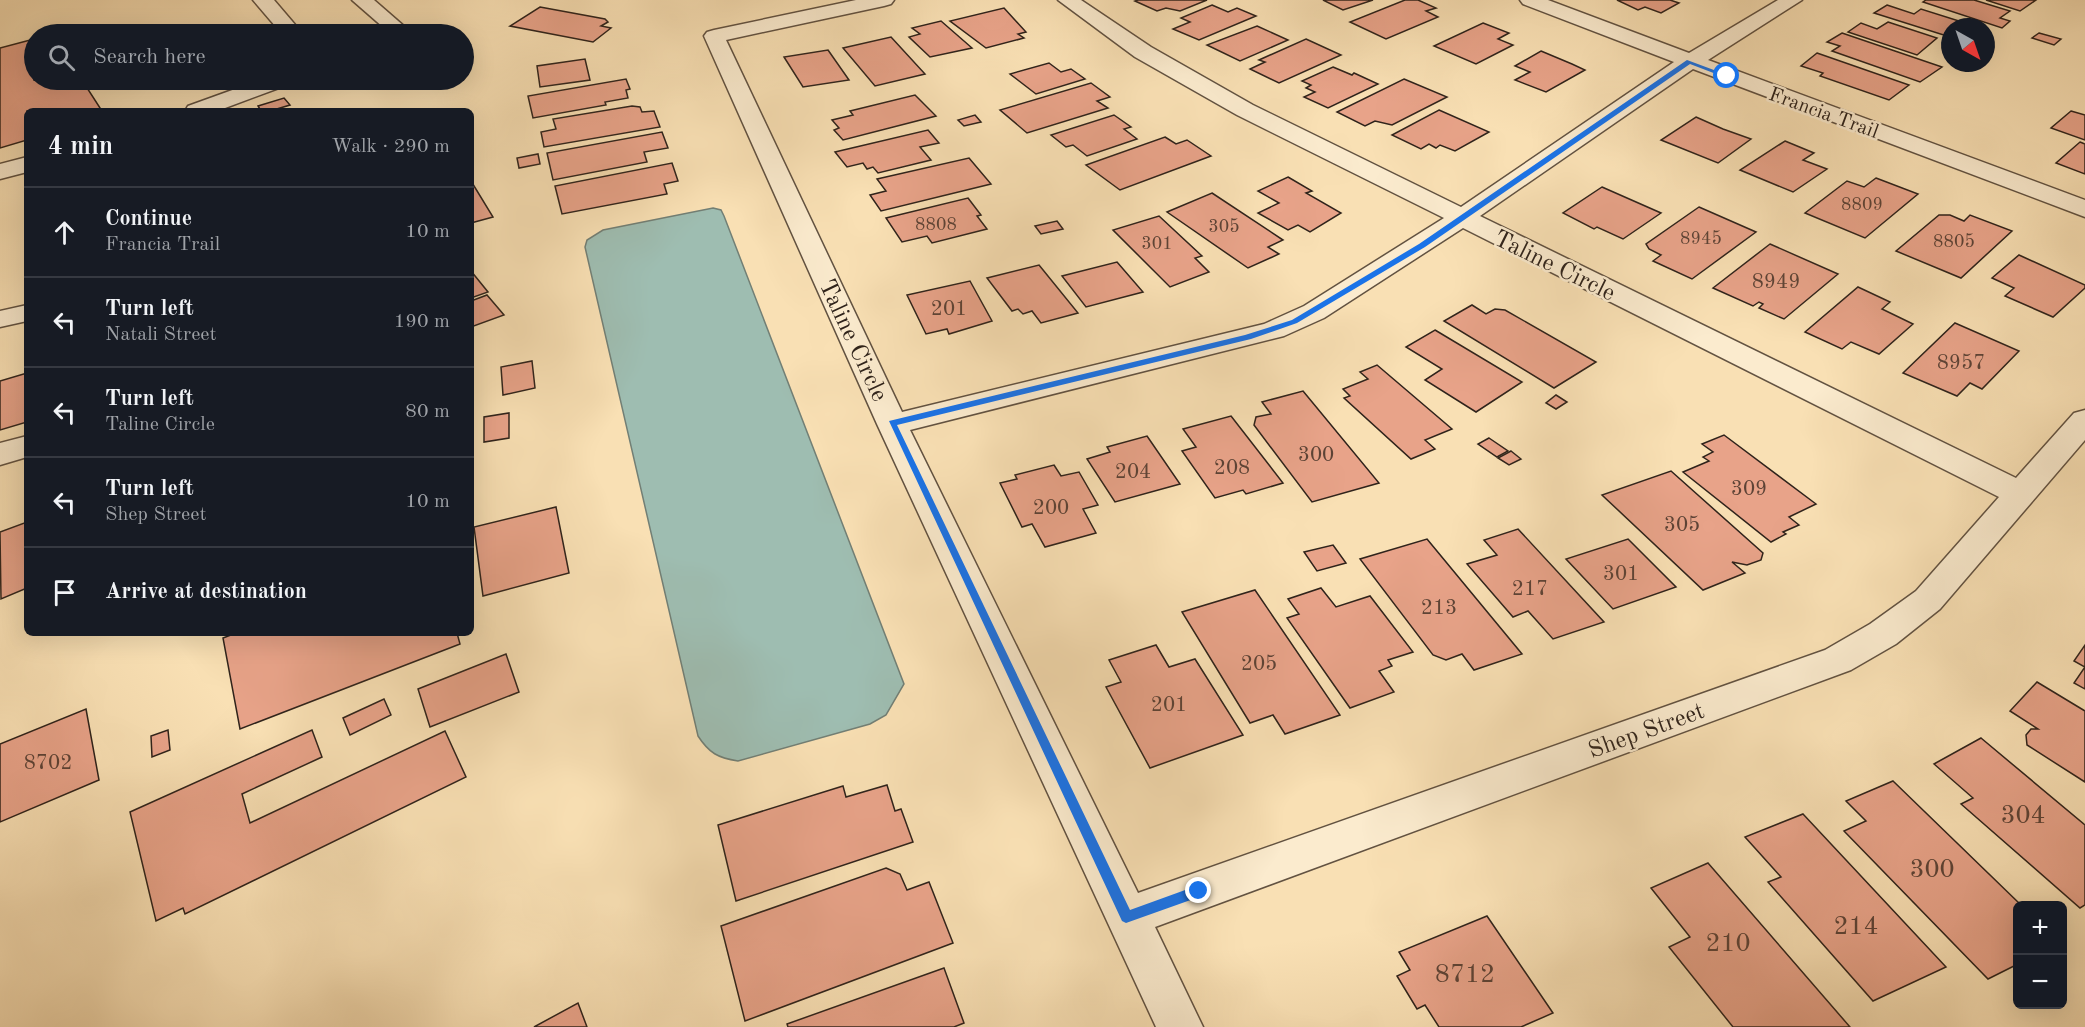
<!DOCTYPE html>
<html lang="en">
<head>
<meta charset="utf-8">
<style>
  body { margin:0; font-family:"Old Standard TT",serif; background:#242831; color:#f1f3f6 }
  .controls { position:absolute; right:18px; bottom:18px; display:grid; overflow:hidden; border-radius:9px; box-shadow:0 6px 24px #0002 }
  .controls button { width:54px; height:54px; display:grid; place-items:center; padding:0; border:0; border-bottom:2px solid #363941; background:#171b24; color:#f1f3f6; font:30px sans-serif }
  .compass { position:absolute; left:1941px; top:18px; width:54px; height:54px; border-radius:50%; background:#171b24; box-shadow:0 6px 24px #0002; rotate:140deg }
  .stop { position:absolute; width:18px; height:18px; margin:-14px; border:4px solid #1a73e8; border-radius:50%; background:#fff }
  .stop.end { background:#1a73e8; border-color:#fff; box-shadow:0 2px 6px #0008 }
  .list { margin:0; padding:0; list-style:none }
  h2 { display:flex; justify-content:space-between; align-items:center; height:78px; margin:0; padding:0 24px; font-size:26px }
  h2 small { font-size:20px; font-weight:400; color:#9ea1a6 }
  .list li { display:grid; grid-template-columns:39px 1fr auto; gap:18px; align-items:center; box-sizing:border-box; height:90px; padding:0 24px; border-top:2px solid #363941 }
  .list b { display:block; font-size:22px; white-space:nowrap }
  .list p { margin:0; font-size:20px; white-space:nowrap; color:#9ea1a6 }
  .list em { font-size:20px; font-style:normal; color:#9ea1a6 }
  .icon { flex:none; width:33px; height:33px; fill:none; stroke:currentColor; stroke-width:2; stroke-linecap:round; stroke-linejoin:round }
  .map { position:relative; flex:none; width:2085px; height:1027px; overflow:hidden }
  .search { position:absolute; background:#171b24; box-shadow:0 6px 24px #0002; left:24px; top:24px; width:450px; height:66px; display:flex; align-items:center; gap:15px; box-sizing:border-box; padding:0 21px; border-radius:33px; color:#9ea1a6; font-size:22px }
  .panel { position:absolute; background:#171b24; box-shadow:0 6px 24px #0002; left:24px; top:108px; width:450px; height:528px; border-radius:9px }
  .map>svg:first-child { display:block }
</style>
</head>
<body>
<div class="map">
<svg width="2085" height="1027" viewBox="0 0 2085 1027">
  <rect width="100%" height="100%" fill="#f9e0b4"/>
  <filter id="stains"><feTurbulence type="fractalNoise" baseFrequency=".00333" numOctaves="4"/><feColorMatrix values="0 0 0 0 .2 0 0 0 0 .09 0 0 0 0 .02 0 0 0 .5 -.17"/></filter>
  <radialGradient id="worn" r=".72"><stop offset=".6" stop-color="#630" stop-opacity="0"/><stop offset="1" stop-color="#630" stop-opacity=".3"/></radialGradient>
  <path fill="#9ebdb1" stroke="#727f75" stroke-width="1.5" d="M713,208L721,210L724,216L904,684L886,715L870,724L738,761C718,758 709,753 698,736L585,247L587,240L603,230Z"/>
  <g fill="#e8a389" stroke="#2f231b" stroke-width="1.5">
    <polygon points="1138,0 1207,0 1180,11 1166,8 1157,11 1135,1"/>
    <polygon points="1323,0 1373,0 1343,10"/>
    <polygon points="1405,0 1418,0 1436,8 1426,11 1438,17 1386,39 1350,22"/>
    <polygon points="1617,0 1670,0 1679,3 1661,13 1645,7 1638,10"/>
    <polygon points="1926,0 1974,0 2010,11 2000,18 2010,21 2002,28 1923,2"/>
    <polygon points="1986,0 2036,0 2020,11"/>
    <polygon points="1212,5 1228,12 1237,8 1256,16 1199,40 1173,29 1190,22 1181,18"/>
    <polygon points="1887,5 1914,14 1921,9 1978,27 1950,27 1950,37 1874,13"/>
    <polygon points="540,7 605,19 608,22 601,26 611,28 593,42 510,26"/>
    <polygon points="1004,8 1026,32 1018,34 1024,38 986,48 950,21"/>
    <polygon points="941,21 972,48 930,57 909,37 920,34 912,28"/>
    <polygon points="1888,22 1937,38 1917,55 1848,32 1861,23 1877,29"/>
    <polygon points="1483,23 1509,33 1498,39 1513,45 1476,64 1434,46"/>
    <polygon points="1257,26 1288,40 1240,61 1207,45"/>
    <polygon points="1842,33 1942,67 1920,82 1832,51 1840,46 1827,42"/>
    <polygon points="2039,33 2061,39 2054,45 2032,38"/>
    <polygon points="891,37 925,74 875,86 843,48"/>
    <polygon points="34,39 34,80 82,80 102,111 27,111 27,140 0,148 0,48"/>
    <polygon points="1306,39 1341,55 1279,83 1250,69 1265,62 1259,60"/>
    <polygon points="828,50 849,80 803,87 784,57"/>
    <polygon points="1541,51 1572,64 1585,70 1546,92 1515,80 1530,72 1515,66"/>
    <polygon points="1817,53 1909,85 1889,100 1820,76 1823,73 1801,66"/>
    <polygon points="585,59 590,80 540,87 537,66"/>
    <polygon points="1049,63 1061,72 1071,69 1085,79 1036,94 1010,74"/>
    <polygon points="1333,67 1352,75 1354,73 1378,84 1328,108 1304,97 1315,92 1306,88 1311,85 1302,81"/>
    <polygon points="626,79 630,89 626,90 628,98 605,102 606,105 533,118 528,96"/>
    <polygon points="1404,79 1447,97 1392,125 1375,121 1365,126 1337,112"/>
    <polygon points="1091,83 1110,97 1097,101 1108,108 1027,133 1000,110"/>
    <polygon points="915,95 936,116 843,140 834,130 839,128 832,120 853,115 850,111"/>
    <polygon points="284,98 290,105 270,111 261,111 258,106"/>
    <polygon points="632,106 640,107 642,112 654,111 660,127 544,147 541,132 556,129 553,119"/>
    <polygon points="1439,110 1489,132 1455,151 1440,145 1436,148 1429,144 1421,149 1392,135"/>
    <polygon points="2071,111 2085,115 2085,140 2051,128"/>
    <polygon points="975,115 981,122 964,126 958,120"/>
    <polygon points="1114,115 1131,127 1124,129 1137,139 1087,156 1073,145 1066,147 1051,135"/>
    <polygon points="1696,117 1723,129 1751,139 1718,163 1661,140"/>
    <polygon points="928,130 939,143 920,147 931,160 878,173 873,167 867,169 863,163 847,167 835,152"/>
    <polygon points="662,132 668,148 644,152 647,162 553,180 547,153"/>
    <polygon points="1165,137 1176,144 1187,140 1211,156 1120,190 1086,165"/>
    <polygon points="1785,141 1814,153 1803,160 1827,169 1793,192 1740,170"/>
    <polygon points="2080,142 2085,144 2085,174 2056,163"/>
    <polygon points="538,154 540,164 519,168 517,158"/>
    <polygon points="969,158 991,184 881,211 870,195 886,191 877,179"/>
    <polygon points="672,163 678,181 664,184 667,194 562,214 555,186"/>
    <polygon points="1288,177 1312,191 1306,193 1341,213 1310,232 1298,225 1288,230 1258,213 1279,203 1258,191"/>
    <polygon points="1876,178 1918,194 1865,238 1805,213 1847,181 1864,187"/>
    <polygon points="471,181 493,217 471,223"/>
    <polygon points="1602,187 1661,213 1623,239 1597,227 1594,229 1563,213"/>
    <polygon points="1212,193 1283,240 1268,247 1279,254 1248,268 1167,212"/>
    <polygon points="968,198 981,215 977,216 987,229 932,243 927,236 902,242 886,218"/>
    <polygon points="1699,207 1756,232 1692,279 1653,261 1661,255 1649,249 1646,244"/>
    <polygon points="1939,215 1950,215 1964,221 1970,215 2012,231 1961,278 1896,251"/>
    <polygon points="1159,216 1202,256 1195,258 1209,272 1170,287 1113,230"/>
    <polygon points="1057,221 1063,229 1041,234 1035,226"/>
    <polygon points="1770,244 1838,274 1784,319 1759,308 1763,304 1759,302 1753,306 1713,288"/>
    <polygon points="2019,255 2085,285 2085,288 2053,317 2005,296 2014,288 1992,278"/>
    <polygon points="1117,262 1143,292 1086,307 1062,276"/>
    <polygon points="1039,265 1078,313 1041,323 1032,311 1023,314 1018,309 1012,311 987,278"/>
    <polygon points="471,271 488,292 471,298"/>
    <polygon points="970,281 992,321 949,334 947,329 926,334 907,295"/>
    <polygon points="1858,287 1890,302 1882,309 1913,324 1879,354 1851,342 1842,349 1805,332"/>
    <polygon points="487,295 504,315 471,327 471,301"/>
    <polygon points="1472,305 1486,314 1495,309 1505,310 1596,362 1554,388 1444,321"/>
    <polygon points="1955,323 2019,351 1982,389 1970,383 1957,396 1903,373"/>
    <polygon points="1435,330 1522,382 1476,412 1425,380 1442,369 1406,347"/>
    <polygon points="532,361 535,388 503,395 501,367"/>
    <polygon points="1377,365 1452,429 1425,440 1435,449 1411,459 1344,398 1350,396 1343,389 1368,379 1360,372"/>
    <polygon points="27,373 27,422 0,430 0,381"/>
    <polygon points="1303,391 1379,483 1312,502 1254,425 1256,417 1271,414 1262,402"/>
    <polygon points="1556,395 1567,402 1556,409 1546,403"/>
    <polygon points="509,413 509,438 484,442 484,417"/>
    <polygon points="1231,416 1283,483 1246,494 1243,490 1215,498 1182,451 1196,447 1183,429"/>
    <polygon points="1724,435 1816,504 1789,517 1799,525 1783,532 1786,534 1771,542 1683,472 1709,461 1703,457 1713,452 1702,444"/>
    <polygon points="1147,436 1180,484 1115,502 1087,459 1110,452 1107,447"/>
    <polygon points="1489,438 1508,451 1497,457 1478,444"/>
    <polygon points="1511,451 1521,459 1509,465 1498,458"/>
    <polygon points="1054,465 1061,476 1079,472 1098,505 1083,509 1096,533 1045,547 1032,524 1022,527 1000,483 1017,479 1015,475"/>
    <polygon points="1671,471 1763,553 1761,560 1747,565 1732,562 1745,573 1703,590 1602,495"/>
    <polygon points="556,507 569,573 483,596 474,527"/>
    <polygon points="27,522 27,588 1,599 0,532"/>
    <polygon points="1518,529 1604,622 1553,639 1528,611 1513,617 1467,564 1497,555 1484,540"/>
    <polygon points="1427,539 1522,654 1474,670 1462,654 1446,660 1433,655 1360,559"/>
    <polygon points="1628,539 1676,587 1613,609 1566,559"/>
    <polygon points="1333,545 1346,563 1317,571 1304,552"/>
    <polygon points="1321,588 1336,607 1370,596 1413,652 1388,660 1392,666 1379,671 1394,692 1350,708 1287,618 1299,614 1288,599"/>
    <polygon points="1255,590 1340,715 1285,734 1273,715 1250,723 1182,612"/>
    <polygon points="236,633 457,633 460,644 240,729 223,638"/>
    <polygon points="1156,645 1169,667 1195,659 1243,735 1150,768 1106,687 1121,682 1109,660"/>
    <polygon points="2085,645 2085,689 2074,683 2085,667 2074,661"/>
    <polygon points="506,654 519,692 430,727 418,689"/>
    <polygon points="2037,682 2085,711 2085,782 2027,745 2026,735 2031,729 2038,729 2010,711"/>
    <polygon points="384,699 391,715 350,735 343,718"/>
    <polygon points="86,709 99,780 0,822 0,744"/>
    <polygon points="168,730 170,750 152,757 151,736"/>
    <polygon points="312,730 322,757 242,794 250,823 445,731 466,777 185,914 183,908 156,921 130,812"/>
    <polygon points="1981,738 2085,825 2085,905 2080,908 1961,804 1973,798 1934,764"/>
    <polygon points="1893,781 2022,906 2018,906 2018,964 1988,979 1844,831 1866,821 1846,801"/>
    <polygon points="887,785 895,811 901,809 913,842 736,901 718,825 843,786 846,797"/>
    <polygon points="1803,814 1946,967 1873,1001 1768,882 1781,877 1745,837"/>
    <polygon points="1708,863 1850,1027 1733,1027 1669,947 1690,937 1651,888"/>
    <polygon points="886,868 900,874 907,890 929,882 953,943 745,1021 721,926"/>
    <polygon points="1487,916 1553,1013 1521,1027 1439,1027 1425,1005 1417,1009 1397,976 1410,970 1399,952"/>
    <polygon points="944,968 964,1023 954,1027 788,1027 787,1024"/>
    <polygon points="578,1003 587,1027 534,1027"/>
  </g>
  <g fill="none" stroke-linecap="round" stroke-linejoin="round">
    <g stroke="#625241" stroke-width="3">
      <g id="minor">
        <polygon points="253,0 274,0 303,34 282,34"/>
        <polygon points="352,0 374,0 413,34 391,34"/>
        <path d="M856,0H894L891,4L884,6L726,40L902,412L1264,324L1304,306L1444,218L1237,115L1135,57L1058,0H1081L1151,47L1253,105L1461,207L1674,62L1523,4L1520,0H1548L1689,53L1778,0H1802L1708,60L2085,200V217L1693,69L1480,216L2016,478L2074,413L2085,410V440L1940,609L1896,644L1851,670L1155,927L1203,1027H1156L877,424L704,36L707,32L714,30ZM1463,228L1999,497L1916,591L1870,624L1825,650L1138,893L910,430L1284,336L1324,318Z"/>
        <polygon points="260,80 290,80 287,85 217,111 185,111 188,106"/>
        <polygon points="27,157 27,172 0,179 0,164"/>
        <polygon points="27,305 27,321 0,327 0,311"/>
        <polygon points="27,436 27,457 0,465 0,443"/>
      </g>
    </g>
    <use href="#minor" fill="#fbebce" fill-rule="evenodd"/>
  </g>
  <polygon fill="#1a73e8" points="1687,60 1730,76 1724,77 1690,64 1425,247 1297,323 1251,339 897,425 1130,910 1199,885 1206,891 1199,897 1126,923 1122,921 889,421 1245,335 1292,320 1419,244"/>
  <g text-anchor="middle" stroke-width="5" stroke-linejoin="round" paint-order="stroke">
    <g font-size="18" fill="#5d4336">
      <text x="1862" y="210">8809</text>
      <text x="936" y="230">8808</text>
      <text x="1224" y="232">305</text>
      <text x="1701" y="244">8945</text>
      <text x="1954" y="247">8805</text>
      <text x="1157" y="249">301</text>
    </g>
    <g font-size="20" fill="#2f231b" stroke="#fbebce">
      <text transform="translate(1824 112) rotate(20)" y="7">Francia Trail</text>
    </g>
    <g font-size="21" fill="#5d4336">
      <text x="1776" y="288">8949</text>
      <text x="949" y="315">201</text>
      <text x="1961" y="369">8957</text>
      <text x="1316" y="461">300</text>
      <text x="1232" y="474">208</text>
      <text x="1133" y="478">204</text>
      <text x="1749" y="495">309</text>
      <text x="1051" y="514">200</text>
      <text x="1682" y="531">305</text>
      <text x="1621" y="580">301</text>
      <text x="1530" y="595">217</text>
      <text x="1439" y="614">213</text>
      <text x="1259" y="670">205</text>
      <text x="1169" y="711">201</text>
      <text x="48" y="769">8702</text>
    </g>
    <g font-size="24" fill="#2f231b" stroke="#fbebce">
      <text transform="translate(1555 265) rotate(26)" y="8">Taline Circle</text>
      <text transform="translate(854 340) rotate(65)" y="8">Taline Circle</text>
      <text transform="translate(1646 730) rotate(-20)" y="8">Shep Street</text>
    </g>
    <g font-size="26" fill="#5d4336">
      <text x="2023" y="823">304</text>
      <text x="1932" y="877">300</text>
      <text x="1856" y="934">214</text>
      <text x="1728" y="951">210</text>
      <text x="1465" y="982">8712</text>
    </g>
  </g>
  <rect width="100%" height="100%" filter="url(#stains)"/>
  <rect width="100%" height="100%" fill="url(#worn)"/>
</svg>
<div class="controls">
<button>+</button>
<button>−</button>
</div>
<svg class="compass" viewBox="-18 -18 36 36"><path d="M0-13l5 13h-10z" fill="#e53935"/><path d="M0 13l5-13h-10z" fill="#9ea1a6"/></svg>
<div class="stop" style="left:1727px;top:76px"></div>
<div class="stop end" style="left:1199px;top:891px"></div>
<div class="search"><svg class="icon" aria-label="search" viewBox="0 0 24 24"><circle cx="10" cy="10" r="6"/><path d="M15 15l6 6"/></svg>Search here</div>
<section class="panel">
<h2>4 min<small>Walk · 290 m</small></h2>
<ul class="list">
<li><svg class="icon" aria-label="ahead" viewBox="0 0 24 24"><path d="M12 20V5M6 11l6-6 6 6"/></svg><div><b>Continue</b><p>Francia Trail</p></div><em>10 m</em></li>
<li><svg class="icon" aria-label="left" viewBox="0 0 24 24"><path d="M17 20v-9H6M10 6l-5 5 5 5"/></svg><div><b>Turn left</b><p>Natali Street</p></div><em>190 m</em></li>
<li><svg class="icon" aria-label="left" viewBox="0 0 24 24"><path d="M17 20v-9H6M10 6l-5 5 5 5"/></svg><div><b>Turn left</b><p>Taline Circle</p></div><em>80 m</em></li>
<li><svg class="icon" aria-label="left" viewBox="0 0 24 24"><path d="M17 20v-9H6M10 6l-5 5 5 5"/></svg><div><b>Turn left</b><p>Shep Street</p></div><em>10 m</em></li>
<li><svg class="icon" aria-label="arrive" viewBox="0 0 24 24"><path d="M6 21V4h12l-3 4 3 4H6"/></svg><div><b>Arrive at destination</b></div></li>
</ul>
</section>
</div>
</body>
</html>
